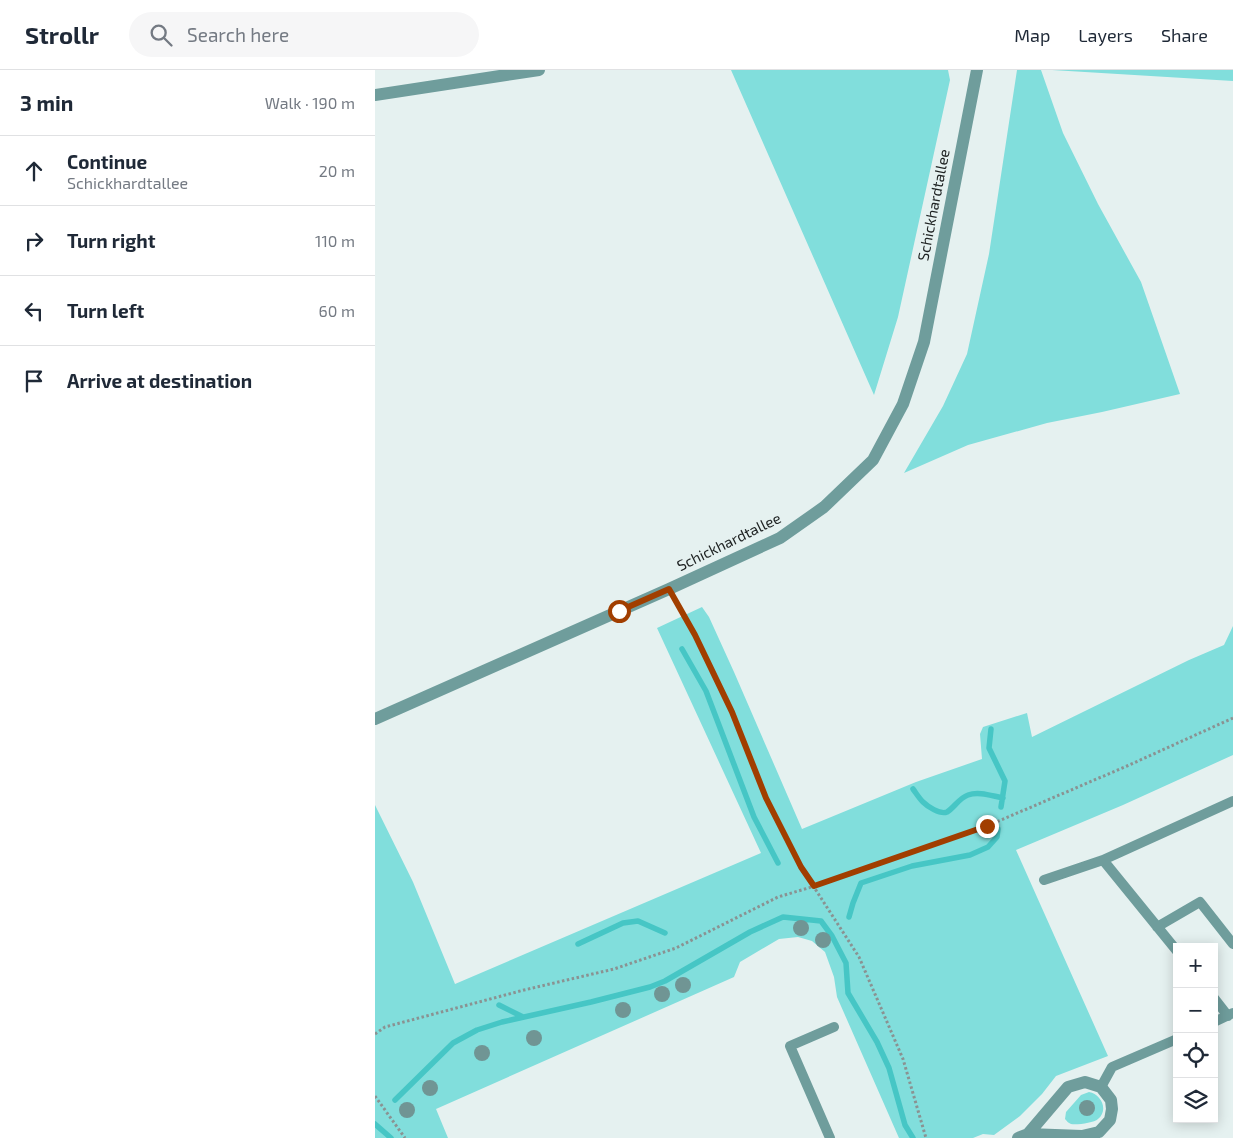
<!DOCTYPE html>
<html lang="en">
<head>
<meta charset="utf-8">
<style>
	:root { --surface:#fff; --page:#f6f6f7; --text:#1f2937; --muted:#747a83; --line:#e0e1e3 }
	body { margin:0; font-family:"Exo 2",sans-serif; background:var(--page); color:var(--text) }
	.controls { position:absolute; right:15px; bottom:15px; display:grid; overflow:hidden; border-radius:0px; box-shadow:0 2px 12px #0003 }
	.controls button { width:45px; height:45px; display:grid; place-items:center; padding:0; border:0; border-bottom:1px solid var(--line); background:var(--surface); color:var(--text); font:25px sans-serif }
	.stop { position:absolute; width:15px; height:15px; margin:-11px; border:4px solid #a13e00; border-radius:50%; background:#fff }
	.stop.end { background:#a13e00; border-color:#fff; box-shadow:0 1px 5px #0008 }
	.list { margin:0; padding:0; list-style:none }
	h2 { display:flex; justify-content:space-between; align-items:center; height:65px; margin:0; padding:0 20px; font-size:21px }
	h2 small { font-size:16px; font-weight:400; color:var(--muted) }
	.list li { display:grid; grid-template-columns:32px 1fr auto; gap:15px; align-items:center; box-sizing:border-box; height:70px; padding:0 20px; border-top:1px solid var(--line) }
	.list b { display:block; font-size:19px; white-space:nowrap }
	.list p { margin:0; font-size:16px; white-space:nowrap; color:var(--muted) }
	.list em { font-size:16px; font-style:normal; color:var(--muted) }
	.icon { flex:none; width:28px; height:28px; fill:none; stroke:currentColor; stroke-width:2; stroke-linecap:round; stroke-linejoin:round }
	.map { position:relative; flex:none; width:858px; height:1068px; overflow:hidden }
	header { display:flex; align-items:center; gap:30px; box-sizing:border-box; height:70px; padding:0 25px; background:var(--surface); border-bottom:1px solid var(--line) }
	header strong { font-size:24px }
	nav { display:flex; gap:28px; margin-inline-start:auto; font-size:18px }
	.search { width:350px; height:45px; background:var(--page); display:flex; align-items:center; gap:12px; box-sizing:border-box; padding:0 18px; border-radius:28px; color:var(--muted); font-size:19px }
	main { display:flex }
	aside { flex:1; background:var(--surface) }
	.map>svg:first-child { display:block }
	.green { fill:#81dedc }
	.lines { fill:none; stroke-linecap:round; stroke-linejoin:round }
	.stream { stroke:#46c6c5; stroke-width:5.5 }
	.path { stroke:#8a9292; stroke-width:3; stroke-dasharray:2.5 2.5; stroke-linecap:butt }
	.service { stroke:#6f9d9c; stroke-width:10 }
	.minor { stroke:#6f9d9c; stroke-width:12 }
	.tree { fill:#709594 }
	.route { stroke:#a13e00; stroke-width:6 }
	.labels { text-anchor:middle; stroke-width:5; stroke-linejoin:round; paint-order:stroke }
	.street-label { font-size:15px; fill:#202424; stroke:#e5f1f0 }
</style>
</head>
<body>
<header>
<strong>Strollr</strong>
<div class="search"><svg class="icon" aria-label="search" viewBox="0 0 24 24"><circle cx="10" cy="10" r="6"/><path d="M15 15l6 6"/></svg>Search here</div>
<nav><a>Map</a><a>Layers</a><a>Share</a></nav>
</header>
<main>
<aside>
<h2>3 min<small>Walk · 190 m</small></h2>
<ul class="list">
<li><svg class="icon" aria-label="ahead" viewBox="0 0 24 24"><path d="M12 20V5M6 11l6-6 6 6"/></svg><div><b>Continue</b><p>Schickhardtallee</p></div><em>20 m</em></li>
<li><svg class="icon" aria-label="right" viewBox="0 0 24 24"><path d="M7 20v-9h11M14 6l5 5-5 5"/></svg><div><b>Turn right</b></div><em>110 m</em></li>
<li><svg class="icon" aria-label="left" viewBox="0 0 24 24"><path d="M17 20v-9H6M10 6l-5 5 5 5"/></svg><div><b>Turn left</b></div><em>60 m</em></li>
<li><svg class="icon" aria-label="arrive" viewBox="0 0 24 24"><path d="M6 21V4h12l-3 4 3 4H6"/></svg><div><b>Arrive at destination</b></div></li>
</ul>
</aside>
<div class="map">
<svg width="858" height="1068" viewBox="0 0 858 1068">
	<rect width="100%" height="100%" fill="#e5f1f0"/>
	<path class="green" d="M356,0H573L575,10L523,247L499,325Z
		M642,0H666L688,63L723,134L766,212L805,324L727,342L672,353L593,375L529,403L568,336L592,284L614,184Z
		M677,0H858V11Z
		M327,537L334,547L359,602L427,759L541,712L607,689L605,664L608,657L652,643L657,667L814,590L849,575L858,556V685L748,735L641,780L733,986L681,1006L667,1024L645,1046L619,1065L608,1064L598,1068H524L462,927L459,907L450,882L437,871L423,867L404,869L365,892L359,907L61,1039L73,1068H0V735L38,812L80,914L386,783L282,558Z
		M714,1022C726,1024 734,1040 723,1049C719,1053 702,1055 696,1054C693,1053 692,1051 690,1049L691,1042L706,1025Z"/>
	<g class="lines">
		<path class="stream" d="M307,579L331,621L379,747L403,793
			M616,659L614,678L630,711L626,737
			M538,719C541,723 544,728 548,732C552,736 565,745 572,742C579,738 584,728 593,725C604,721 617,726 628,728
			M474,847L478,833L486,813L537,796L595,785L613,777L622,767L623,759
			M203,874L248,853L263,851L290,863
			M124,935L148,947
			M20,1030L78,973L102,960L127,952L216,932L275,917L290,911L375,862L408,847L446,851L457,866L471,893L473,923L502,972L514,998L530,1055L538,1068
			M0,1054L16,1068"/>
		<path class="path" d="M301,532L320,565L357,642L391,728L426,797L484,887L528,989L551,1068
			M0,964L10,957L149,920L239,899L301,878L403,827L450,813L612,756L752,696L858,648
			M0,1026L30,1068"/>
		<path class="service" d="M669,810L728,790
			M782,857L825,832L858,874
			M802,881L728,790L858,731
			M839,928L853,946
			M839,952L858,943
			M726,1017L737,997L802,969
			M455,1068L415,976L459,957"/>
		<path class="minor" d="M0,25L164,0
			M0,649L294,519L405,468L449,437L498,390L528,334L549,272L602,0
			M643,1068L653,1064L707,1066L724,1062L735,1050L737,1039L736,1030L726,1017L710,1012L693,1017L653,1064"/>
	</g>
	<g class="tree">
		<circle cx="426" cy="858" r="8"/>
		<circle cx="448" cy="870" r="8"/>
		<circle cx="308" cy="915" r="8"/>
		<circle cx="287" cy="924" r="8"/>
		<circle cx="248" cy="940" r="8"/>
		<circle cx="159" cy="968" r="8"/>
		<circle cx="107" cy="983" r="8"/>
		<circle cx="55" cy="1018" r="8"/>
		<circle cx="712" cy="1038" r="8"/>
		<circle cx="32" cy="1040" r="8"/>
	</g>
	<g class="lines">
		<path class="route" d="M244,541L294,519L320,565L357,642L391,728L426,797L439,816L612,756"/>
	</g>
	<g class="labels">
		<g class="street-label">
			<text transform="translate(559 135) rotate(-79)" y="5">Schickhardtallee</text>
			<text transform="translate(354 472) rotate(-26)" y="5">Schickhardtallee</text>
		</g>
	</g>
</svg>
<div class="controls">
<button>+</button>
<button>−</button>
<button><svg class="icon" aria-label="locate" viewBox="0 0 24 24"><circle cx="12" cy="12" r="6"/><path d="M12 2v4M12 18v4M2 12h4M18 12h4"/></svg></button>
<button><svg class="icon" aria-label="layers" viewBox="0 0 24 24"><path d="M12 4l9 5-9 5-9-5zM3 14l9 5 9-5"/></svg></button>
</div>
<div class="stop" style="left:244px;top:541px"></div>
<div class="stop end" style="left:612px;top:756px"></div>
</div>
</main>
</body>
</html>
